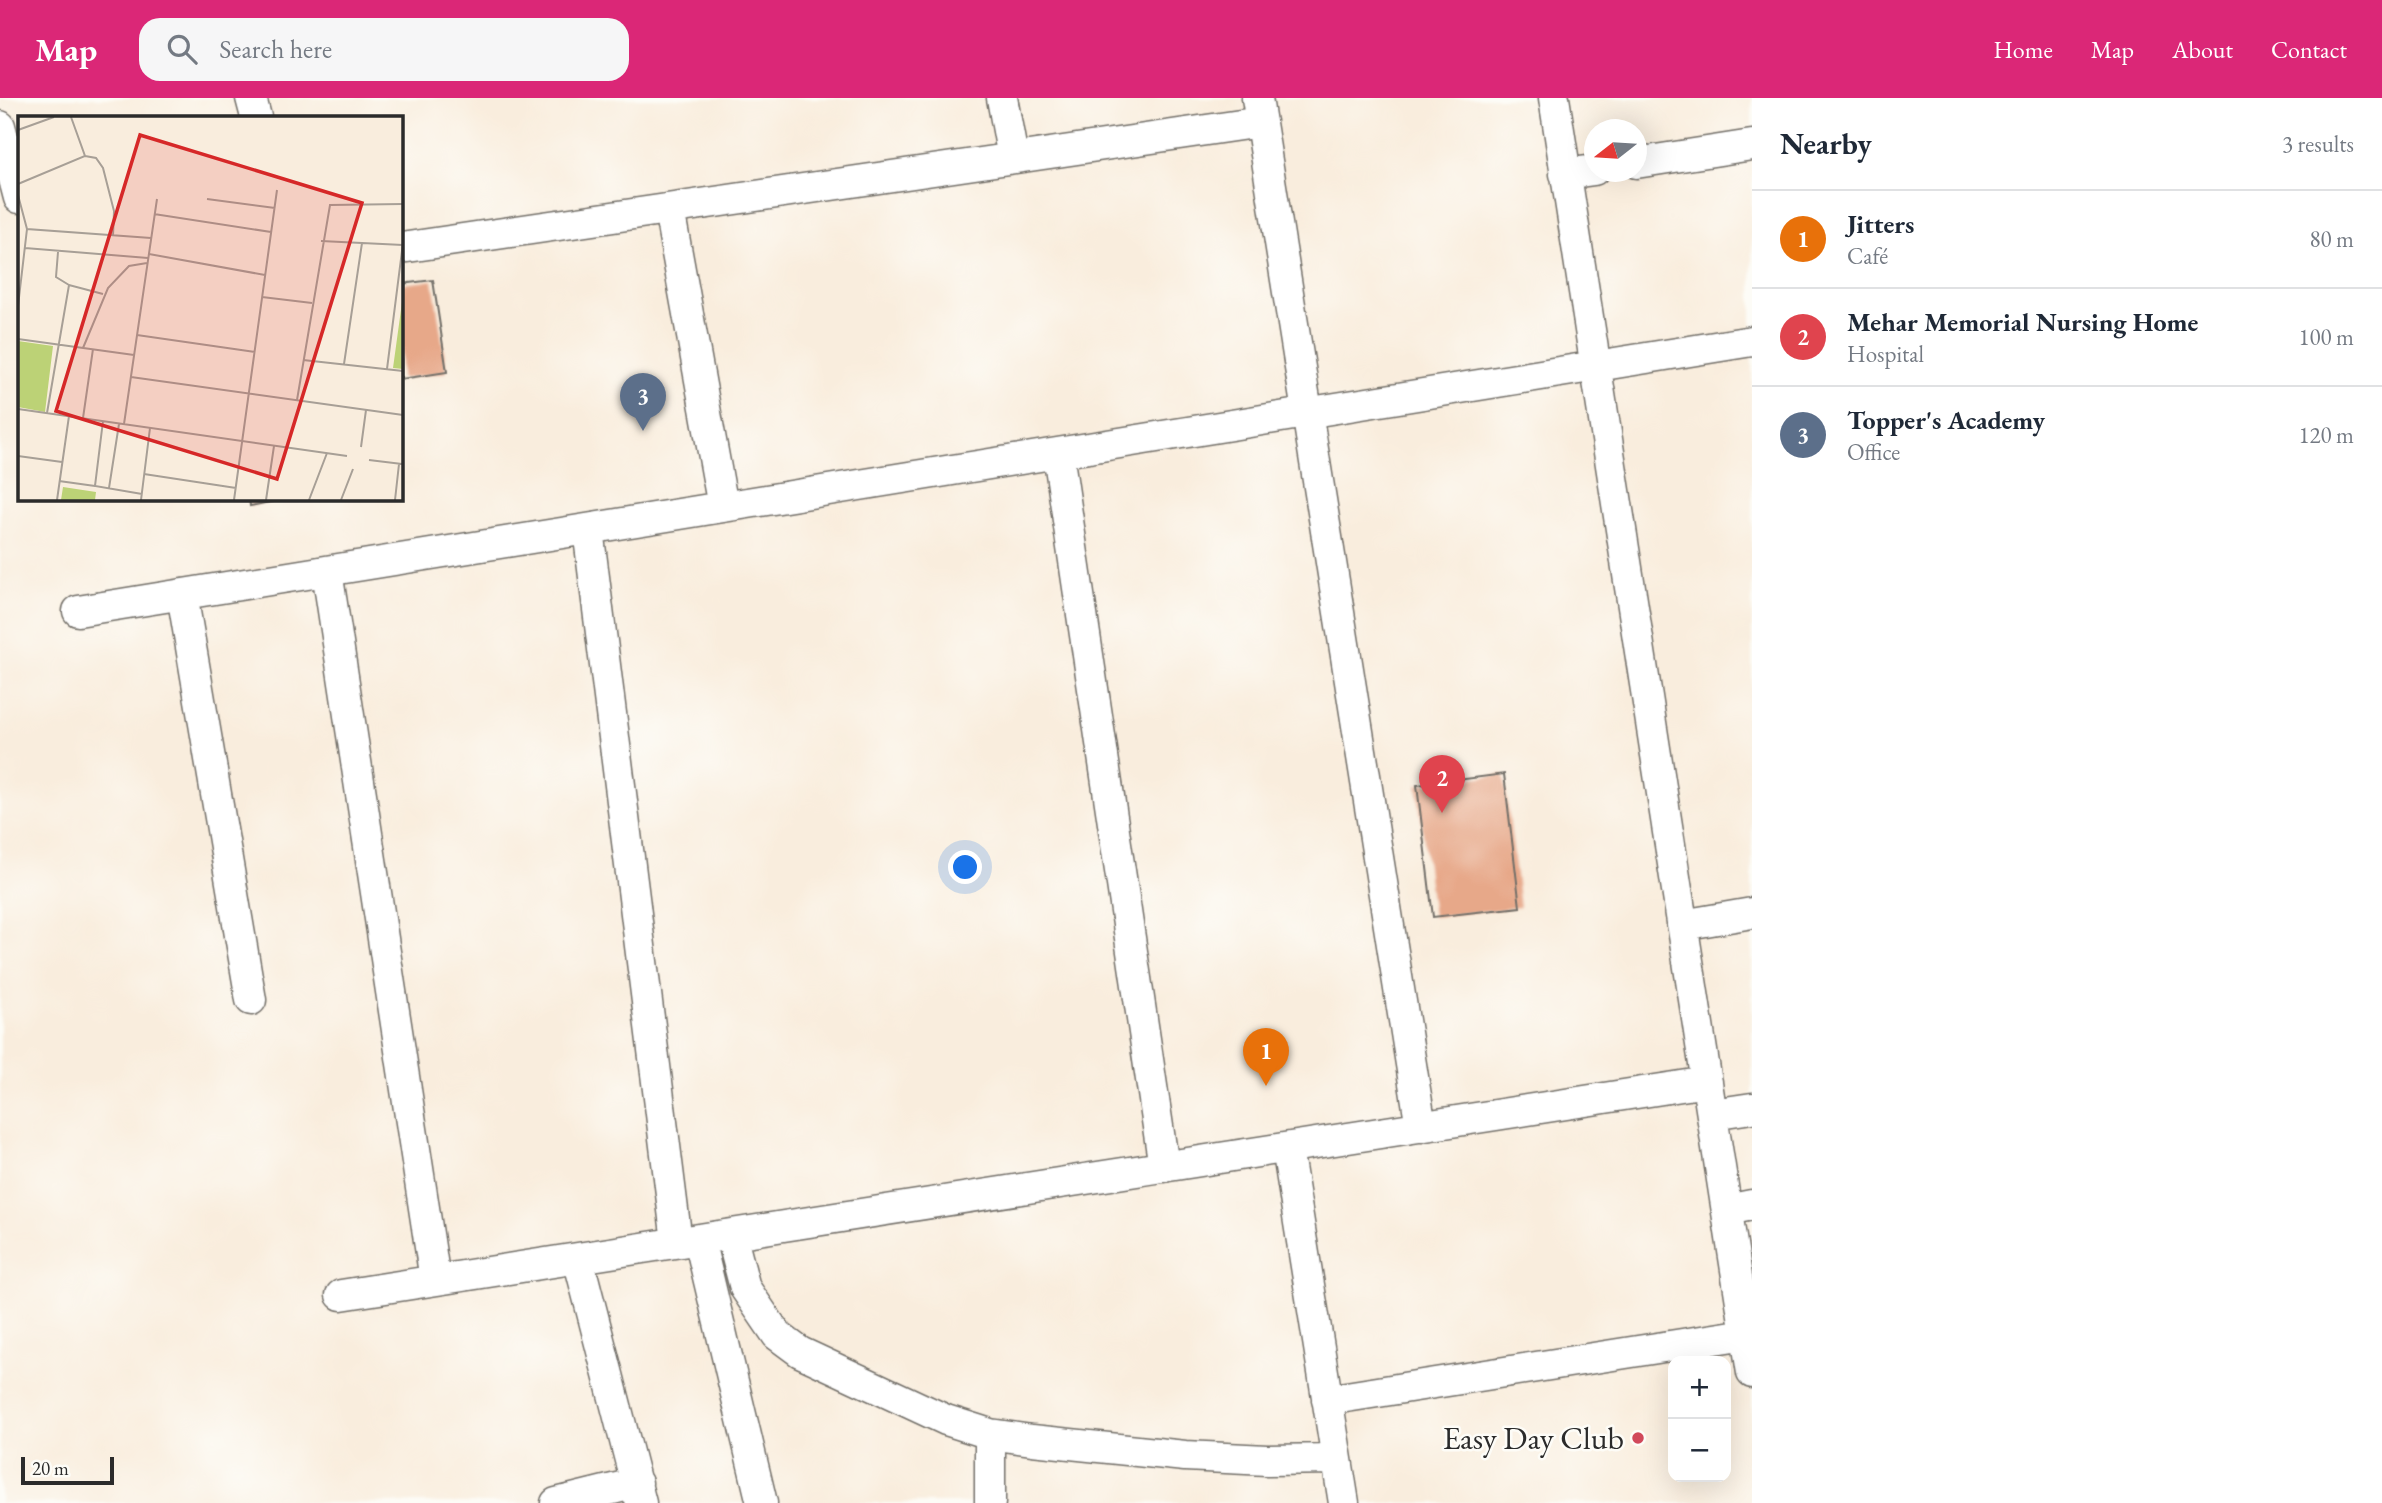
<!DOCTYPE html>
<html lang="en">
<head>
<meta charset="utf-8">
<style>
	:root { --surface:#fff; --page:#f6f6f7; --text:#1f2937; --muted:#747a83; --line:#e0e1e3; --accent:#db2777 }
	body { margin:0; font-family:"EB Garamond",serif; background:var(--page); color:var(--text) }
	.controls { position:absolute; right:21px; bottom:21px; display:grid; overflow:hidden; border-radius:14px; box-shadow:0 7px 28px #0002 }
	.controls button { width:63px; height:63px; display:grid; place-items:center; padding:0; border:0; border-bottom:2px solid var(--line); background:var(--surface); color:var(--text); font:35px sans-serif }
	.compass { position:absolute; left:1584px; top:21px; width:63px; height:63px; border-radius:50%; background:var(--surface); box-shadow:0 7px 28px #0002; rotate:253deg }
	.scale { position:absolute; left:21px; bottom:18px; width:93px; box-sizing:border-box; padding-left:7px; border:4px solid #2b2b2b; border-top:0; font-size:19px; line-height:24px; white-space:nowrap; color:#2b2b2b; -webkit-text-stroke:5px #fdfcf7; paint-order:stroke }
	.you { position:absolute; left:966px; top:770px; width:24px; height:24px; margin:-18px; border:5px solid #fff; border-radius:50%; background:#1a73e8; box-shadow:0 0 0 10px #1a73e833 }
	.badge { display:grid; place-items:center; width:46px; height:46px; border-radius:50%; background:var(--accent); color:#fff; font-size:23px; font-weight:700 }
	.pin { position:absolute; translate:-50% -58px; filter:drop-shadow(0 2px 4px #0008) }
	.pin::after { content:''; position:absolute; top:37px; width:24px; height:21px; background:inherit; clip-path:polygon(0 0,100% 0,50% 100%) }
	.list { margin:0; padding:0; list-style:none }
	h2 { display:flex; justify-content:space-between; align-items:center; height:91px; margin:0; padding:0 28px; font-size:30px }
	h2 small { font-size:23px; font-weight:400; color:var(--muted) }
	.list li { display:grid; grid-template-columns:46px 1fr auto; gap:21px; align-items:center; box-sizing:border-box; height:98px; padding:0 28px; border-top:2px solid var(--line) }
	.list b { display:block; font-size:26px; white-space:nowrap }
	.list p { margin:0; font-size:23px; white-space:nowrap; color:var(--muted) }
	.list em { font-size:23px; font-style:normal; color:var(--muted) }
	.icon { flex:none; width:38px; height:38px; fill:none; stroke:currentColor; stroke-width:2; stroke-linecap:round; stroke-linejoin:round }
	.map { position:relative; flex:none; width:1752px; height:1405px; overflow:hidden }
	header { display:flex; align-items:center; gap:42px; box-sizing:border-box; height:98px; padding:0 35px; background:var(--accent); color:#fff }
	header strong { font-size:33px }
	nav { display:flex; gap:38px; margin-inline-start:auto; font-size:24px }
	.search { width:490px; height:63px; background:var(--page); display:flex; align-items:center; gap:18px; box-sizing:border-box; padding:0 24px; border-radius:21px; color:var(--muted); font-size:26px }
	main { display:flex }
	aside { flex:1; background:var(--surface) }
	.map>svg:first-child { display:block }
	.building { fill:#e7a889 }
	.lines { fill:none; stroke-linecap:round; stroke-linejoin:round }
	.street-casing { stroke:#736f69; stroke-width:33 }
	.street { stroke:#fff; stroke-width:30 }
	.poi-dot { fill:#d1495b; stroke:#fdfcf7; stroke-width:2.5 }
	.labels { text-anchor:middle; stroke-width:5; stroke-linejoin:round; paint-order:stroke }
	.poi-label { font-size:32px; fill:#2b2b2b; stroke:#fdfcf7; text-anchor:end }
	.inset-road { fill:none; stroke:#a79f96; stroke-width:2 }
	.view { fill:#d62828; fill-opacity:0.15; stroke:#d62828; stroke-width:3.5 }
	.inset-edge { fill:none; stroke:#2b2b2b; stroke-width:3.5 }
</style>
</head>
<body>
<header>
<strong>Map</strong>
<div class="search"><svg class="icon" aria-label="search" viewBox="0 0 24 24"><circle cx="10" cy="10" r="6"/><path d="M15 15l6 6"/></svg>Search here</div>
<nav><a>Home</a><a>Map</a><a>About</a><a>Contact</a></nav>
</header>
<main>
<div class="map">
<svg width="1752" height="1405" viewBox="0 0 1752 1405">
	<rect width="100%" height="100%" fill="#fdfcf7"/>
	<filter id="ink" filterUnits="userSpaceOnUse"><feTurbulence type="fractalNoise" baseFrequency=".0143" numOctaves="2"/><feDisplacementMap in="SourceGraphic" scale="14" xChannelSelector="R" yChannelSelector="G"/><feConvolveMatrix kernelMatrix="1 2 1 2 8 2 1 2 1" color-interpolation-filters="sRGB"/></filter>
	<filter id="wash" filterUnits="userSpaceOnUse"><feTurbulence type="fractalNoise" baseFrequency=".00686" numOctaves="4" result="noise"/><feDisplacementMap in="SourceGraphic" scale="28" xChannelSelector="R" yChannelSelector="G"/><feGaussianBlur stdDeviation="1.57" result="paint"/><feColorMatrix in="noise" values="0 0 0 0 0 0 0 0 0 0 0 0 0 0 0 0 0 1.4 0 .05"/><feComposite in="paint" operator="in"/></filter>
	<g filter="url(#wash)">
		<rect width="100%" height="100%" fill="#f9eddd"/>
		<g id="blocks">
			<path class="building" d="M433,182L447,274L401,281V186Z
				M249,401H280V402L250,408Z
				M1504,676L1520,809L1433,819L1417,687Z"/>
		</g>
	</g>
	<g filter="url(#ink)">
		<use href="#blocks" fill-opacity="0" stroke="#736f69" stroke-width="2"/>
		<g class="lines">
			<g class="street-casing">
				<path id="street" d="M251,0L256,19
					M1002,0L1013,60
					M1257,0L1421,1029
					M1554,0L1752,1275
					M0,28L19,100
					M1636,65L1752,47
					M1565,76L1594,72
					M669,111L723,409
					M401,150L1261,24
					M1058,355L1164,1069
					M588,431L677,1144
					M327,473L435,1182
					M182,496L251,902
					M78,513L1752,243
					M1682,827L1752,815
					M1712,1016L1752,1010
					M1287,1050L1344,1405
					M1727,1112L1752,1107
					M731,1136L745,1190L777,1237L800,1254L946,1322L990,1336L1032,1342L1185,1358L1267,1362L1336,1361
					M699,1141L762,1405
					M578,1160L641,1405
					M341,1197L1707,984
					M1327,1302L1746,1236
					M990,1336V1405
					M556,1405L637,1385"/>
			</g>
			<use href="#street" class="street"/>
		</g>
	</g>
	<circle class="poi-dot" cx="1638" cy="1340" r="7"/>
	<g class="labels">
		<g class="poi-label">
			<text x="1624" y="1351">Easy Day Club</text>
		</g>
	</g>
	<g transform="translate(18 18)">
		<rect width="385" height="385" fill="#f9eddd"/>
		<path d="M385,179V253L375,252ZM0,225L35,230L27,296L0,291ZM45,371L78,376L77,384H43Z" fill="#bcd276"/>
		<path class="inset-road" d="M0,14L36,1M67,40L78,42L85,52L96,95L95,120M0,68L67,40L53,1M0,79L9,113L133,122M189,83L257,92M136,98L253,116M303,125L385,129M7,132L130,142M40,136L38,161L51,169M131,138L247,159M244,181L294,187M0,190L9,113M119,219L237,236M0,223L116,239M65,232L90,172L111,150L129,147M285,244L385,255M326,248L344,127M369,253L385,127M113,261L385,299M279,284L312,89L385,88M0,293L329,340M29,297L51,169L85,178M65,302L75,233M85,305L77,370L124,378M106,308L139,83M343,331L348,294M0,340L44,346M351,344L384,348M126,358L218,372M41,365L77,370M91,372L101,308M39,384L51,300M123,384L132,312M216,384L259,74M248,384L256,330M291,384L309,337M323,384L335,353M377,384L381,348"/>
		<path class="view" d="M122,19L344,87L259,363L38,295Z"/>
		<rect width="385" height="385" class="inset-edge"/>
	</g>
</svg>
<div class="controls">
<button>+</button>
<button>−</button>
</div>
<svg class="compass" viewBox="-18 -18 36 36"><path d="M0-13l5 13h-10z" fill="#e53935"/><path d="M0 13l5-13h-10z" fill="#747a83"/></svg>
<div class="scale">20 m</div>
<div class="you"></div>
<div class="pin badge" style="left:1266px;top:988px;background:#e8710a">1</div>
<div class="pin badge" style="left:1442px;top:715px;background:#e0444e">2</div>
<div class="pin badge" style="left:643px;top:333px;background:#5c6f8a">3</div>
</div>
<aside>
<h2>Nearby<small>3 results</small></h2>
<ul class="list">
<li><span class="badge" style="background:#e8710a">1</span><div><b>Jitters</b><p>Café</p></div><em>80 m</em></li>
<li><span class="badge" style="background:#e0444e">2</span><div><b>Mehar Memorial Nursing Home</b><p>Hospital</p></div><em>100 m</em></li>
<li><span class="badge" style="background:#5c6f8a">3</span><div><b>Topper's Academy</b><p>Office</p></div><em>120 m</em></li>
</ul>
</aside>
</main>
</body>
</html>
